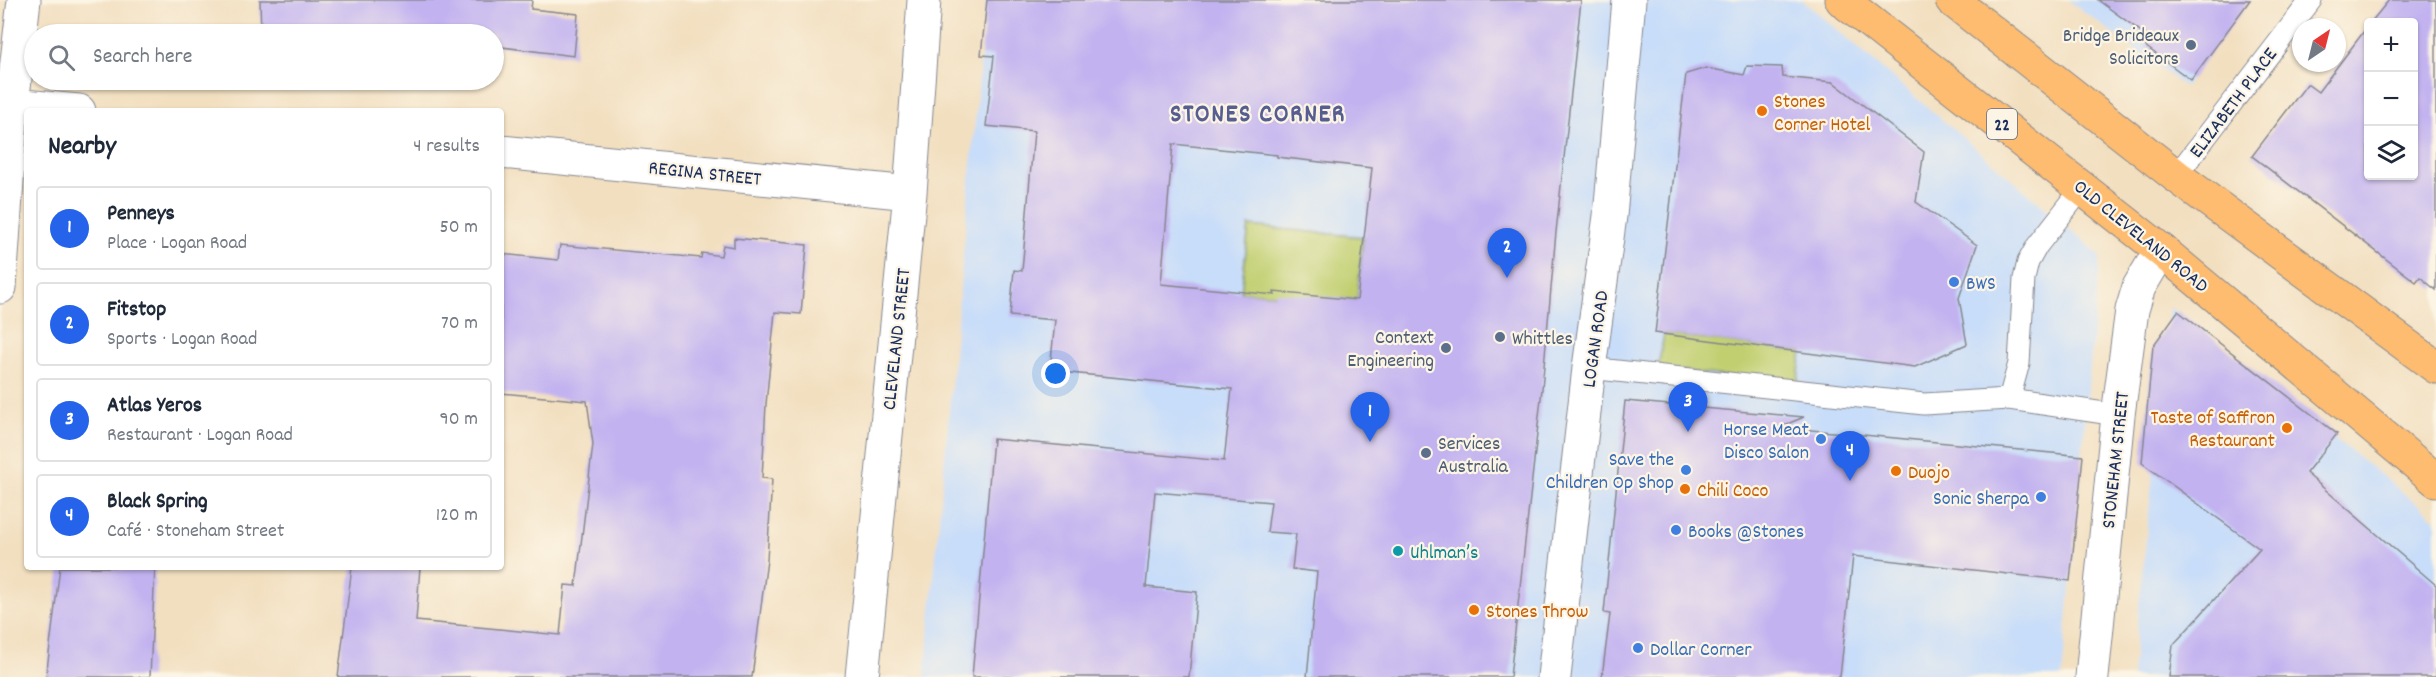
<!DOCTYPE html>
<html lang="en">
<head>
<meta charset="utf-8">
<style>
	:root { --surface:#fff; --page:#f2f2f3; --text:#1f2937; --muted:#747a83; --line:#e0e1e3; --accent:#2563eb }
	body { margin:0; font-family:Dekko,sans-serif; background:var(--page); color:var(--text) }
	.controls { position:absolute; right:18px; top:18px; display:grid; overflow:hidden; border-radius:6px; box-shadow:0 2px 4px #0004 }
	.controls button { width:54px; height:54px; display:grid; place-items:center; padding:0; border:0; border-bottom:2px solid var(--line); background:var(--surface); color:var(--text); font:30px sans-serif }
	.compass { position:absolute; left:2292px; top:18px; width:54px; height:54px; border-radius:50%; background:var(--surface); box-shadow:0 2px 4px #0004; rotate:35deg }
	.you { position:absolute; left:1056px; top:374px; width:21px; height:21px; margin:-15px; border:4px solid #fff; border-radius:50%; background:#1a73e8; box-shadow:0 0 0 9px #1a73e833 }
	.badge { display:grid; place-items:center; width:39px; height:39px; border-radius:50%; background:var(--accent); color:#fff; font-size:20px; font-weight:700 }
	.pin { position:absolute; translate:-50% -50px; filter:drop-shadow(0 2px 3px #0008) }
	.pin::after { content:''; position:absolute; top:32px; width:21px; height:18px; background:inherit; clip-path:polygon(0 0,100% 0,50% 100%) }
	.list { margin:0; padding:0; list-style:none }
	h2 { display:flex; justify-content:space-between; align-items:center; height:78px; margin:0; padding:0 24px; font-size:26px }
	h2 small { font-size:20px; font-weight:400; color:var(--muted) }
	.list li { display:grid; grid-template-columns:39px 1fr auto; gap:18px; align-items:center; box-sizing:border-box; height:84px; margin:0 12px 12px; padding:0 12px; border:2px solid var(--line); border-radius:6px }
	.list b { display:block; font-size:22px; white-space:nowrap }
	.list p { margin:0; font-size:20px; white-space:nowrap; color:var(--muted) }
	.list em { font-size:20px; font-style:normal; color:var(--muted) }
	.icon { flex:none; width:33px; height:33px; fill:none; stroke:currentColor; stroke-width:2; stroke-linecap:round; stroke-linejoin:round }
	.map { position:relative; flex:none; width:2436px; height:677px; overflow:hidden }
	.search { position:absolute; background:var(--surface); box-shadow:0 2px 4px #0004; left:24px; top:24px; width:480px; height:66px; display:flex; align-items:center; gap:15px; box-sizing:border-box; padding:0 21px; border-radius:33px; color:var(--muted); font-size:22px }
	.panel { position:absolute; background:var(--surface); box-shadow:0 2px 4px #0004; left:24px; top:108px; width:480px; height:462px; border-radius:6px }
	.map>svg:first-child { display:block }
	.built { fill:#c8ddf9 }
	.green { fill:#c1cf70; stroke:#6e7f67; stroke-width:1.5 }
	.building { fill:#c2b3f0; fill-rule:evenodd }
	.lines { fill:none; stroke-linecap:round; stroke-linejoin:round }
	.service-casing { stroke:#86878f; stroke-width:23 }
	.minor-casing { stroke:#86878f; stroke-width:35 }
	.trunk-casing { stroke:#86878f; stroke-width:35 }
	.service { stroke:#fff; stroke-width:21 }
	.minor { stroke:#fff; stroke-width:33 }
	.trunk { stroke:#fdbc70; stroke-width:33 }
	.service-dot { fill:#5c6f8a; stroke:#fcf5e5; stroke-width:2 }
	.food-dot { fill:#e8710a; stroke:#fcf5e5; stroke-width:2 }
	.shop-dot { fill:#3f7fe0; stroke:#fcf5e5; stroke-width:2 }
	.culture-dot { fill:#0f9aa8; stroke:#fcf5e5; stroke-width:2 }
	.labels { text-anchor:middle; stroke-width:4.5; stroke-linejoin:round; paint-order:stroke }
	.shield { fill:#fcf5e5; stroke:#5e6a86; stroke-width:1.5 }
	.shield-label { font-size:18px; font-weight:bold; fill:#1b2f5e }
	.service-label { font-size:20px; fill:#4e5e75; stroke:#fcf5e5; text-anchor:end }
	.food-label { font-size:20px; fill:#c56008; stroke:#fcf5e5; text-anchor:start }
	.street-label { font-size:20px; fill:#1b2f5e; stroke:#fcf5e5 }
	.shop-label { font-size:20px; fill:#366cbe; stroke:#fcf5e5; text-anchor:start }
	.culture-label { font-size:20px; fill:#0d838f; stroke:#fcf5e5; text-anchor:start }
	.district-label { font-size:26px; font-weight:bold; letter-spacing:1.5px; fill:#555d91; stroke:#fcf5e5 }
</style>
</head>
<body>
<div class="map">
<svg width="2436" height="677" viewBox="0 0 2436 677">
	<rect width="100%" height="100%" fill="#fcf5e5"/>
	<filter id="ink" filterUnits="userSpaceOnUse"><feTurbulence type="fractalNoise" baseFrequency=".0167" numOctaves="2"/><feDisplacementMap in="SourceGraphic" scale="12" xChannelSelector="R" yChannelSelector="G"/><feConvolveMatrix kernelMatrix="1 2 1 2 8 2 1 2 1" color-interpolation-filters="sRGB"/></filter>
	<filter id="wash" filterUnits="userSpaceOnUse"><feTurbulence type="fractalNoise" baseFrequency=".008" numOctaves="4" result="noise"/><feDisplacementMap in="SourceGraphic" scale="24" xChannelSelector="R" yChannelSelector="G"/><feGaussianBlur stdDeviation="1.35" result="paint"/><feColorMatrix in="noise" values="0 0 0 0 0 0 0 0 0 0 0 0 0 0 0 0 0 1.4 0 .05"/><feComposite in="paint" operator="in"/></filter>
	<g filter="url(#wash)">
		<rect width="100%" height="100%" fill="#f2dfc0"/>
		<path class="built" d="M986,0H1802L2100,255L2062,677H925Z
			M2068,0H2250L2185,87Z
			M2170,307L2436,519V677H2132Z"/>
		<path class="green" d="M1249,226L1363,237L1357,300L1241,292Z
			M1664,334L1802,352L1797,385L1658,368Z"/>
		<g id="blocks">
			<path class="building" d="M260,0H532L531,9L578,14L574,56L494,46V34H261Z
				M987,0H1581L1556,232L1542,389L1510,677H1307L1317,572L1292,569L1296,534L1267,532L1271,502L1155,492L1146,587L1197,592L1189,677H972L993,439L1224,461L1232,389L1050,371L1055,320L1010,316L1014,270L1022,271L1034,131L986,126L994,56L981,55ZM1173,144L1277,155V157L1372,168L1357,300L1274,292L1275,295L1161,284Z
				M2098,0H2250L2191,80L2145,46L2151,39Z
				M2389,0H2436V290L2420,277L2416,282L2252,156L2307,84L2318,92L2368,26V176H2414V22H2371Z
				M1747,66L1782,67L1783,77L1833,82L1924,152L1916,202L1977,245L1959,298L1967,344L1915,367L1655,333L1686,74L1706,68L1744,75Z
				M734,238L807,245L801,314L775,312L766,404L762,478L772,479L767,560L752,677H338L352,567H420L416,621L560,635L565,585L576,586L593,444L587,401L501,393V254L558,260L560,245L701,258L702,253L721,256L723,245L734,247Z
				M2178,311L2337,434L2306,473L2436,585V677H2169L2173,645L2260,549L2142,463L2153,346Z
				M1625,401L1804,417L1780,427L2083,456L2070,581L1853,556L1840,677H1602L1610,614L1604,613Z
				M60,567H155L150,677H46Z"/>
		</g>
	</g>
	<g filter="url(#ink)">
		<use href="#blocks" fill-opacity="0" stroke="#86878f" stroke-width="1.5"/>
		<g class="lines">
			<g class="service-casing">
				<path id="service" d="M2176,176L2311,0
					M1589,368L1924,404L2009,399L2118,415
					M2009,399L2019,363L2024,279L2028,262L2037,246L2083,187"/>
			</g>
			<g class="minor-casing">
				<path id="minor" d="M12,105L79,111
					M501,152L910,193
					M0,287L12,105L24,0
					M862,677L910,193L924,0
					M1554,677L1589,368L1610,216L1629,0
					M2092,677L2118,415L2132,310L2139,287L2161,250"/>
			</g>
			<g class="trunk-casing">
				<path id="trunk" d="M1842,0L2161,250L2436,480
					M1952,0L2176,176L2436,367"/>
			</g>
			<use href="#service" class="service"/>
			<use href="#minor" class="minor"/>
			<use href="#trunk" class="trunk"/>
		</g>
	</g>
	<g class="service-dot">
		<circle cx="2191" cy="45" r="6"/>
		<circle cx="1500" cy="337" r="6"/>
		<circle cx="1446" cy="348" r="6"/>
		<circle cx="1426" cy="453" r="6"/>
	</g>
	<g class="food-dot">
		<circle cx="1762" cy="111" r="6"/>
		<circle cx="2287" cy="428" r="6"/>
		<circle cx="1896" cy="471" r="6"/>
		<circle cx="1685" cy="489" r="6"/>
		<circle cx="1474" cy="610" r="6"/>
	</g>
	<g class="shop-dot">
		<circle cx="1954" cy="282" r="6"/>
		<circle cx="1821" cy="439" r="6"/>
		<circle cx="1686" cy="470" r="6"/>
		<circle cx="2041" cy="497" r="6"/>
		<circle cx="1676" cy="530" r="6"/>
		<circle cx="1638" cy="648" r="6"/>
	</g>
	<circle class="culture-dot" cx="1398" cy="551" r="6"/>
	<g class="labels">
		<rect class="shield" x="1987" y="109" width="30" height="30" rx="4.5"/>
		<g class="shield-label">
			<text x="2002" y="130">22</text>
		</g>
		<g class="service-label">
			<text x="2179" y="41">Bridge Brideaux<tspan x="2179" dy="23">Solicitors</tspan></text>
			<text x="1434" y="343">Context<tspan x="1434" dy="23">Engineering</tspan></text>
			<text x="1512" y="344" text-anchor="start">Whittles</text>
			<text x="1438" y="449" text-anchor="start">Services<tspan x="1438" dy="23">Australia</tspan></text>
		</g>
		<g class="food-label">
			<text x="1774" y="107">Stones<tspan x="1774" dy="23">Corner Hotel</tspan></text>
			<text x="2275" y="423" text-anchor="end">Taste of Saffron<tspan x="2275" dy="23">Restaurant</tspan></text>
			<text x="1908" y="478">Duojo</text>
			<text x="1697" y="496">Chili Coco</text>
			<text x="1486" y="617">Stones Throw</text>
		</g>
		<g class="street-label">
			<text transform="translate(2232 102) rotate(-53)" y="7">ELIZABETH PLACE</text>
			<text transform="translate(705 172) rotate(6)" y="7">REGINA STREET</text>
			<text transform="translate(2142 235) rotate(39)" y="7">OLD CLEVELAND ROAD</text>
			<text transform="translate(895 339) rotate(-84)" y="7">CLEVELAND STREET</text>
			<text transform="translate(1594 339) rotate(-82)" y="7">LOGAN ROAD</text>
			<text transform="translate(2114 460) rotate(-84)" y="7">STONEHAM STREET</text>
		</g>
		<g class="shop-label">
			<text x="1966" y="289">BWS</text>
			<text x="1809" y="435" text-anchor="end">Horse Meat<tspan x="1809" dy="23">Disco Salon</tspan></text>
			<text x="1674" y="465" text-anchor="end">Save the<tspan x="1674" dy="23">Children Op Shop</tspan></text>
			<text x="2029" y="504" text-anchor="end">Sonic Sherpa</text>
			<text x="1688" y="537">Books @Stones</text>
			<text x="1650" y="655">Dollar Corner</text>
		</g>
		<g class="culture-label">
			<text x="1410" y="558">Uhlman’s</text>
		</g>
		<g class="district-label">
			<text x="1258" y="121">STONES CORNER</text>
		</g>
	</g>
</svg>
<div class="controls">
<button>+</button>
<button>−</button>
<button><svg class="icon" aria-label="layers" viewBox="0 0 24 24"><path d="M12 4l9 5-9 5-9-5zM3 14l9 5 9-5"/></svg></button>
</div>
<svg class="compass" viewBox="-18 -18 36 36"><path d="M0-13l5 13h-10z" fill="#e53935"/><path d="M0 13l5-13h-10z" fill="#747a83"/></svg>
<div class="you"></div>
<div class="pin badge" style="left:1370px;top:442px">1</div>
<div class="pin badge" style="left:1507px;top:278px">2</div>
<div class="pin badge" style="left:1688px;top:432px">3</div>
<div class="pin badge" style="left:1850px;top:481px">4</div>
<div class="search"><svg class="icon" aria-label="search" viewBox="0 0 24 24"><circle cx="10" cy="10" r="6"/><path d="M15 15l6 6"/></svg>Search here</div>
<section class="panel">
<h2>Nearby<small>4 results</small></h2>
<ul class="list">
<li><span class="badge">1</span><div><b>Penneys</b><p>Place · Logan Road</p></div><em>50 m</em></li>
<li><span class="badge">2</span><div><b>Fitstop</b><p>Sports · Logan Road</p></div><em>70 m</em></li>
<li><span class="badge">3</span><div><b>Atlas Yeros</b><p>Restaurant · Logan Road</p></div><em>90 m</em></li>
<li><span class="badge">4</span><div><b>Black Spring</b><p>Café · Stoneham Street</p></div><em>120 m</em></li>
</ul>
</section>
</div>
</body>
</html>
